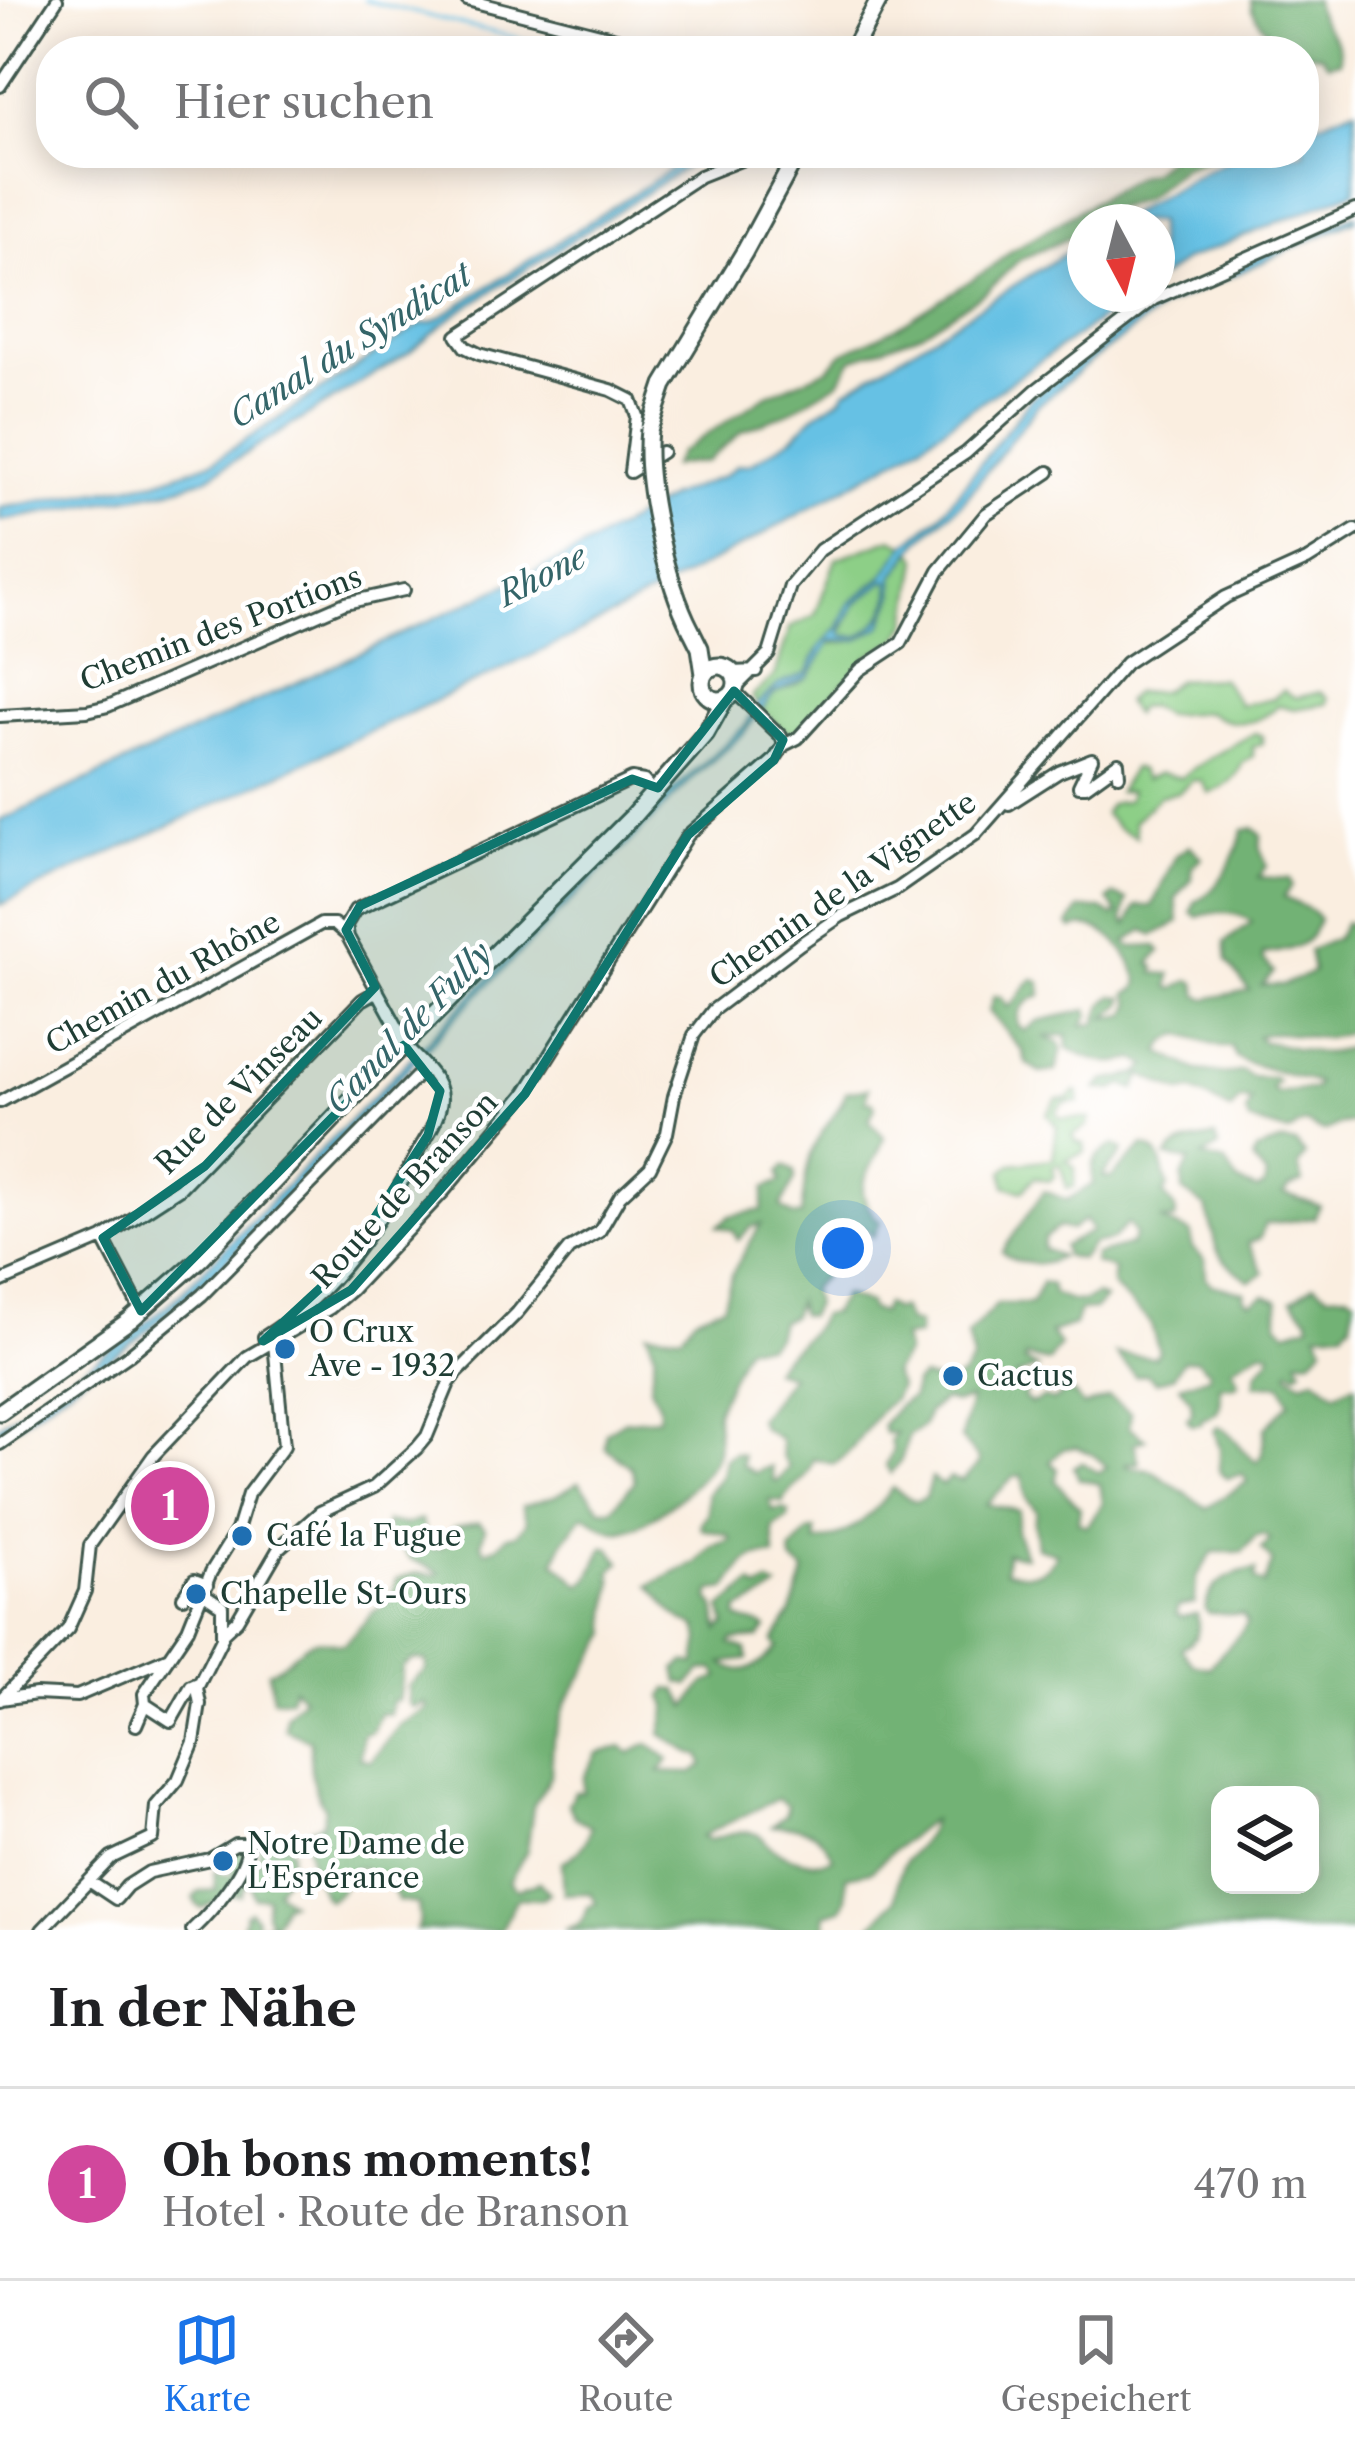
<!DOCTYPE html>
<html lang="de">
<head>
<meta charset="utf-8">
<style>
	:root { --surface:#fff; --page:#f6f6f6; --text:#202124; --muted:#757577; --line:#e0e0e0; --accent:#1a73e8 }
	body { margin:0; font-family:"Libre Caslon Text",serif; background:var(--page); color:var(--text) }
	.controls { position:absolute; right:36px; bottom:36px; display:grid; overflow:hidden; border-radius:24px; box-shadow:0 6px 30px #0003 }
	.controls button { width:108px; height:108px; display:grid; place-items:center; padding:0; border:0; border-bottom:3px solid var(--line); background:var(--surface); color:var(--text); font:60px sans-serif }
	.compass { position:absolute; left:1067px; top:204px; width:108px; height:108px; border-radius:50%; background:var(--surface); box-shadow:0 6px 30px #0003; rotate:173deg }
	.you { position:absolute; left:843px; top:1248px; width:42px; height:42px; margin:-30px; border:9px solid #fff; border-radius:50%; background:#1a73e8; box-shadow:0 0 0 18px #1a73e833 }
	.badge { display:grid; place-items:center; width:78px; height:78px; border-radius:50%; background:var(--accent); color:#fff; font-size:39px; font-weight:700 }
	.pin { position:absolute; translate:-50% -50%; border:6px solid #fff; box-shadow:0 3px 12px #0006 }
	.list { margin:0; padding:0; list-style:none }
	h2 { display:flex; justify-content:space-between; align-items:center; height:156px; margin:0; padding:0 48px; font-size:51px }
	h2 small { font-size:39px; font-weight:400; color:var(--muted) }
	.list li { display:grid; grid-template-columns:78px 1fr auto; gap:36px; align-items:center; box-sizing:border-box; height:192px; padding:0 48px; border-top:3px solid var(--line) }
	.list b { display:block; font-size:45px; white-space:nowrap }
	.list p { margin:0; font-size:39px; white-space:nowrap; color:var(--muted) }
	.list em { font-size:39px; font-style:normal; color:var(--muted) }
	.icon { flex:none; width:66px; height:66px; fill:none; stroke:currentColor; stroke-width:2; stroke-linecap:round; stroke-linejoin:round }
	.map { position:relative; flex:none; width:1355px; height:1930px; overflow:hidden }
	.search { position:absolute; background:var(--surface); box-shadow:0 6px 30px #0003; left:36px; right:36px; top:36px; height:132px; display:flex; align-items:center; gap:30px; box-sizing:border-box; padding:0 42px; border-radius:48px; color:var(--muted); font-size:45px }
	.sheet { height:348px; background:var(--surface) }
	nav { display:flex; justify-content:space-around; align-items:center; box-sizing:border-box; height:168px; border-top:3px solid var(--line); background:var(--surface); font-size:33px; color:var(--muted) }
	nav a { display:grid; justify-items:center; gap:6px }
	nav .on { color:var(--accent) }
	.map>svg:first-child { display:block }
	.green { fill:#8dcf87; stroke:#56865e; stroke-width:3 }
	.forest { fill:#72b274; stroke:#487854; stroke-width:3; fill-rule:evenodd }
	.water { fill:#66c1e4; stroke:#427f8c; stroke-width:3; fill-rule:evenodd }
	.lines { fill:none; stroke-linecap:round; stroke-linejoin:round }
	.stream { stroke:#66c1e4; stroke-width:3 }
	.street-casing { stroke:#40584e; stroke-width:16 }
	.secondary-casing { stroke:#40584e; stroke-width:21 }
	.street { stroke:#fff; stroke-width:10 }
	.secondary { stroke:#fff; stroke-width:15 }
	.secondary-bridge-casing { stroke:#40584e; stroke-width:21; stroke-linecap:butt }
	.secondary-bridge { stroke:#fff; stroke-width:15 }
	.marked { fill:#0f766e; fill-opacity:0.2; stroke:#0f766e; stroke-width:9; stroke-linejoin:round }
	.poi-dot { fill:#1f6fb2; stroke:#fff; stroke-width:4.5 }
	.labels { text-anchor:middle; stroke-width:9; stroke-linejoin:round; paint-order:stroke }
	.street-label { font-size:30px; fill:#1f3d34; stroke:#fff }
	.poi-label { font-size:30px; fill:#1f3d34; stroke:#fff; text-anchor:start }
	.water-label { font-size:33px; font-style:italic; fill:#346569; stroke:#fff }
</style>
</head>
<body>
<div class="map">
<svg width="1355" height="1930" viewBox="0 0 1355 1930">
	<rect width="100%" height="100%" fill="#fff"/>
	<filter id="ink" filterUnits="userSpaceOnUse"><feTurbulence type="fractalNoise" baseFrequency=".00833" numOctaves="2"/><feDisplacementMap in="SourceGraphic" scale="24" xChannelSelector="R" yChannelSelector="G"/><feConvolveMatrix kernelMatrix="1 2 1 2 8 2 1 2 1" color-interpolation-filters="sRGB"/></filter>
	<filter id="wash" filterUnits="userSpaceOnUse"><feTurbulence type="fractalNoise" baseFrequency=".004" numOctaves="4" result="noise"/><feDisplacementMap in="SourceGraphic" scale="48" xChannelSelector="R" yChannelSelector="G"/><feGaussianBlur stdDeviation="2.7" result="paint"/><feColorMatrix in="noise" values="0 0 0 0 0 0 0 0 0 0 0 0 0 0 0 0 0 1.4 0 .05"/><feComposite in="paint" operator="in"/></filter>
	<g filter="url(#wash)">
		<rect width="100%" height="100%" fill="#faeee0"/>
		<path class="green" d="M893,538L905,545L889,571L849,604L839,627L817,651L807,673L778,685L757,705L752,697L775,675L790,628L815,615L836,559Z
			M913,551L918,559L908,623L897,640L870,655L797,734L786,732L762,710C776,684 784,693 804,680C815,673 820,654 828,644L852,641L882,626L894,596V576Z
			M885,581H889C895,606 879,625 859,637L841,635L855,604Z
			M1221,678L1240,705L1274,698L1283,690L1296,698L1321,692L1328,698L1327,704L1294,709L1278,705C1259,726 1231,728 1208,712L1164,715L1148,706L1138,707L1134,714L1125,702L1133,693L1161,691L1177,680Z
			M1255,733L1262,736V743L1253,747V756L1242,763C1239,776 1223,790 1209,793L1201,781L1193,780L1179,792L1160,796L1134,821L1136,836L1118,828L1104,814L1110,804L1128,800L1130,791L1118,792L1133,768L1140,770L1145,779L1160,773L1182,778C1188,769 1242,740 1255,733Z
			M1076,1092L1079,1094V1102L1064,1103L1056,1112L1060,1118L1090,1119L1087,1127L1073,1135L1076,1142L1084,1144L1085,1152L1066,1160L1075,1168L1074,1187L1067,1188L1060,1163L1053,1167L1055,1176L1049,1181L1035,1177L1023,1191L1006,1186L1003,1172L1011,1164L1053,1159L1057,1127L1047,1114L1057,1099H1068Z"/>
		<path class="forest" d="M1251,0H1315C1318,32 1344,35 1340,61L1328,64L1321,55L1307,53L1305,62L1313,72L1309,78L1305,76L1304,51H1281L1252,10Z
			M1172,153H1226L1183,167L1144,199L1114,209L1097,222H1085V231L1020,259L987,291L923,332L851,360L839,382L787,413L742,431L707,461L672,466L679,453L765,396L828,369L843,353L897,327L992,267L1011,251L1137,176L1151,172Z
			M1254,829L1261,835L1260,848L1267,866L1259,877L1289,879L1292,886L1284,897L1312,911L1319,919C1309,948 1291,950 1263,954V959L1274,972L1262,985H1283L1313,972L1309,951L1336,938L1345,922L1355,926C1355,944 1346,961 1349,977L1355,979V1029C1317,1050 1289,1025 1257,1036L1262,1042C1293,1043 1325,1065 1355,1043V1123L1341,1124L1326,1131C1305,1129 1311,1114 1289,1133L1249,1121L1246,1113L1251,1100H1239L1231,1110L1193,1091L1180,1092L1142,1075L1135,1089L1124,1085L1114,1090L1097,1089L1104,1081L1139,1074L1147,1066L1135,1059C1107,1066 1093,1062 1068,1048L1067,1035L1044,1037L1059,1042L1062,1049L1056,1071L1041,1073L1026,1063L1023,1052L989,1011L994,996L1001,997L1008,1007C1022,999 1021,986 1034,979L1041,983V995C1027,1000 1014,1011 1019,1027L1025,1031L1038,1021L1088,1010L1090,1015L1083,1025L1096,1024L1103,1005L1112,996L1124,997L1123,1004L1106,1018L1127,1015L1132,1005L1128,993L1136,989L1139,982C1132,954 1102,917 1072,929L1069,925L1080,909H1102L1113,916L1118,914L1108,900L1114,895L1127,900L1123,920L1127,925L1137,906H1152L1176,855L1190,846L1202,858L1192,866V879L1176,898L1179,922L1154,935L1144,930L1126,942L1132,947L1157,946L1161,951L1150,963L1155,967L1154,973L1171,974L1169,986L1174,989L1191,980L1196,983L1199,995L1206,999L1249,990L1227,961L1225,942L1252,922C1238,911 1214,911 1198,917L1192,913L1195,902C1217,893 1238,855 1243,830ZM1180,1034L1220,1047H1231L1236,1057L1245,1062L1317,1083L1314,1089L1276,1093L1271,1088L1278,1082L1274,1078L1252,1077L1242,1071L1227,1074L1198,1071L1160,1052L1166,1042Z
			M868,1088L866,1101H872L875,1107L869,1120L884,1137C873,1175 845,1185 880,1222L873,1237L864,1227L848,1246L820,1263L823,1277L811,1288L814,1305L808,1316L800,1315L797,1302L792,1316L780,1321L776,1336L767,1345L746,1346C742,1352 717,1407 716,1412C715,1426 721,1445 715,1458C707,1479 639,1536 615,1531C603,1529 593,1518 583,1515L563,1542L555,1562L581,1585L588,1580L604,1547L610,1548L621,1562L611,1571C616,1592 604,1611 609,1633L566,1703L553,1739L551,1774L533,1807L527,1850L509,1882L516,1890L539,1882L549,1893L541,1899L517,1898L500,1930H416L420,1921L418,1904L397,1901L389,1879L362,1868L352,1869L339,1892L329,1900L325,1898C314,1876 306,1855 307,1830L323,1823L325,1807C309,1787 310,1764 310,1740L285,1729L286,1715L303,1698L293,1687L290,1699H273L268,1672C288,1665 299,1645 313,1641C322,1638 335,1645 345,1644L374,1611L389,1602L397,1579L416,1573L436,1575L440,1572L412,1560L387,1533L386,1522L405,1525L421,1520L425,1531L416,1539L434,1549L443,1547L453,1528L479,1522L485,1528L481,1543L485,1551L498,1546L507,1536L517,1534L527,1522L522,1506L555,1496L579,1482L601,1509H612L635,1481L631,1467L605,1447L606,1432L625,1420L658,1418L659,1406L650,1386L655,1352L647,1332L682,1335L694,1317L723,1305L733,1272L761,1224L751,1227L738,1240L732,1230L718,1226L730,1216L762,1210L765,1188L781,1181L779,1172L785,1166L794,1171L795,1179L781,1207L793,1216H801C804,1194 805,1165 815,1145C824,1125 839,1114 846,1092ZM415,1659L426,1661V1670L408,1686L409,1703L414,1708L426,1703L428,1709L400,1725L371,1761L360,1758L363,1734L372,1732L380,1713L390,1714L392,1701L398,1700L403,1666Z
			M1215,1137L1219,1147L1203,1157L1226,1163L1238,1182L1258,1190L1264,1186L1266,1176L1253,1160L1256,1151L1283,1142L1296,1144L1305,1155L1298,1166L1303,1182L1290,1187L1284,1194L1320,1206L1314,1218L1265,1224L1260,1238L1248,1243L1264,1273L1250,1281C1205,1249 1221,1252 1206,1208L1183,1191L1182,1177L1190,1161L1167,1157C1178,1139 1198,1142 1215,1137Z
			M1114,1145L1123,1150C1119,1163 1106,1166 1103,1177L1111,1178L1144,1146C1163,1151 1163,1172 1168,1187L1163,1194C1169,1204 1179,1207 1175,1220H1160L1191,1233L1192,1248L1205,1260L1206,1278L1211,1284L1245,1292L1244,1298L1251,1302L1265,1295L1278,1300V1324L1287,1331L1310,1324L1308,1316L1292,1300L1315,1284L1327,1294L1347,1293L1355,1297L1351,1322L1343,1330L1317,1332L1324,1346L1312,1358L1298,1359L1302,1368L1297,1373L1290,1369L1288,1373L1303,1382L1315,1377L1336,1393L1355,1384V1930H868L896,1899C896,1850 927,1849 932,1820C921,1827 879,1861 872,1871L846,1876V1899L841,1909L824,1914L826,1930H565L582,1923L587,1907L596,1903L590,1893L564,1894L562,1862C578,1854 587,1844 591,1827L575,1817L568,1804L575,1792H583L584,1778L597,1753L622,1747L630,1753L648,1744L669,1759L659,1772L693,1773L703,1765L700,1755L692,1754L661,1734L668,1706L663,1697L668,1689L678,1690L687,1707L704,1684L720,1677L714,1669L702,1670L689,1685L679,1682L676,1669L685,1662L696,1664L700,1639L697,1627C671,1618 667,1604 650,1585L696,1563L713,1546L731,1540L728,1535L702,1529L701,1523L708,1513L707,1493L722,1475L725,1458L734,1453L742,1455V1465L754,1473L771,1466L773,1480L777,1482L789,1467L782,1457L780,1439L762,1428L758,1419L791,1375L773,1370C788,1345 806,1345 821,1315L832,1313L843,1295L868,1304L870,1310L881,1313L885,1304L894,1310L901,1308L908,1322L918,1324V1336L903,1338L906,1353L893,1373L899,1386L893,1400C873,1411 859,1449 834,1464L813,1459C811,1479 792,1485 783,1502L769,1500L773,1511L782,1509L789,1512L788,1518L773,1528L775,1556C745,1554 743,1565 727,1589L712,1591L709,1599L715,1607L719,1630L726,1624L721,1608L752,1584L758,1590L769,1584L778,1588C772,1594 747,1606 738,1610L737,1617C745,1624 756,1620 766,1628L759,1638L733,1640L730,1644L746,1649L748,1659L723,1663C742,1680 764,1664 777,1647L773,1642L791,1613L804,1575V1570L792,1561L791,1551L808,1532L815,1530L816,1542C850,1537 874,1514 892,1488L915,1502L925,1498L931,1478L942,1485L950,1478L962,1481L979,1464V1459L961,1439L970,1399L954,1403L944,1400L928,1412L923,1426L909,1435L901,1460L891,1473L886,1466L893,1450L890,1441L896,1433H884L882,1425L898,1406L912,1397L914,1384L922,1377L948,1384L962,1376L973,1360L967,1336L997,1304H1031L1042,1282L1051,1285L1053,1294C1070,1301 1080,1307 1096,1295L1105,1299L1094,1310L1079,1311L1074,1325L1050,1333L1060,1345L1049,1362L1026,1357L1024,1361L1038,1368L1016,1376L1026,1390L1024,1398L1031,1404L1044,1398L1053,1401L1064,1393L1074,1394L1083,1407L1109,1397L1131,1413L1129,1427L1146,1439L1134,1443L1139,1463H1126V1466L1152,1471L1207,1508L1247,1482L1243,1474L1227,1478L1220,1472V1448L1214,1431L1218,1426C1235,1433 1241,1452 1257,1462L1262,1454L1265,1428L1290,1402L1281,1384L1255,1385L1258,1371L1270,1358V1351L1262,1350L1232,1367L1239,1382L1235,1386L1220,1385C1222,1403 1222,1414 1202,1419L1201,1424L1192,1425L1187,1419L1192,1413L1191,1400L1180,1385L1209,1376V1371L1196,1359L1184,1360L1173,1376L1156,1382L1147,1374L1135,1376L1116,1354L1155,1357L1159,1351L1150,1322L1112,1286L1114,1269L1094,1263L1095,1255L1131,1245L1135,1234L1128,1223L1112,1240L1092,1244L1081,1259L1065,1256L1063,1246L1092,1231L1085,1220L1071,1230L1059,1227L1044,1238L1043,1249L1060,1256C1045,1269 1017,1264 1002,1252L1044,1191L1067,1200L1093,1184C1090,1161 1095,1156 1114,1145ZM1076,1447L1094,1455L1107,1467L1098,1473L1082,1462L1074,1467L1079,1479L1100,1484L1103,1504L1087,1526L1078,1522L1080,1508L1055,1481L1058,1469L1050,1462L1063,1449ZM1022,1475L1026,1498L1037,1511L1034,1522L1037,1547L1056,1553C1049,1577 1026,1575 1005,1571L1006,1553L1025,1556L1016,1531L1019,1511L986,1504L1014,1477ZM1265,1535L1270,1540L1261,1549L1273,1561L1264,1585L1255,1580L1256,1570C1230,1573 1210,1582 1205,1609L1209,1613L1243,1615L1247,1623C1243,1634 1218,1655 1209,1668L1193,1664L1181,1648C1198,1640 1200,1631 1197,1614L1181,1617L1176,1614L1178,1606L1195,1603L1196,1578L1213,1552H1242L1256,1536ZM1220,1795H1310V1885H1220ZM777,1799L787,1805L786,1814L772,1826C807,1828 816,1824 833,1858C815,1867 785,1858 770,1846C763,1840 765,1837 756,1834C740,1828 724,1837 709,1840L702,1836Z
			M264,1838L275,1848L286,1843L292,1849L290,1860L294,1874L285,1877L276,1890L290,1902L283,1904L273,1925L282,1930H242L245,1914L250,1911L256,1918V1927L271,1922L265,1914L267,1897H254L249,1877L240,1895L230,1894L201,1908L196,1904L194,1897L199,1891L216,1890L214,1871L233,1876V1865H219L217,1858L238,1845L250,1864L259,1863L260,1840Z"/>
		<path class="water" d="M1355,108V191L1185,260L1157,280V222H1115L1208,169L1247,153H1304V129Z
			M708,153L456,314L408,353L205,479L170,490L0,521V508L157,481L214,461L421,324L433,322L695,154Z
			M1355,215V220L1163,307L1091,361L1037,406L963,502L920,540L894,576V596L882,626L858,640L831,641L808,677L774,693L743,734L700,771L459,1014L219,1269L141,1336L0,1437V1425L134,1333L179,1295L666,797L746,725L757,705L778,685L807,673L820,647L839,627L849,604L883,577L906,544L940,516L1031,398L1163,298ZM885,581H889C896,606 879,625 859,637L843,636L841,631L855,604Z
			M1085,241V294H1137L907,453L762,535L567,639L0,905V821L577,552L674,495L724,476L738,465L750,464L793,437L813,416L842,397L845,391Z"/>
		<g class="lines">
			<path class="stream" d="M364,0L569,51"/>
		</g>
	</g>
	<g filter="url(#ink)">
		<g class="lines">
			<g class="street-casing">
				<path id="street" d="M467,0L667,51
					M0,86L57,0
					M630,472L637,416L631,400L611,390L479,354L465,347L457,336L700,176L758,153
					M630,472L662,452
					M732,672L756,671
					M735,688L769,654L790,586L820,550L966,453L1036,390L1154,299L1355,210
					M734,691L781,736L784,745
					M0,716L87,711L108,706L345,603L404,590
					M784,745L798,738L860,670L901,643L939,571L986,514L1049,472
					M1009,804L1059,772L1092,759L1079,786H1086L1118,763L1119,775
					M406,1043L348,937L346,925L355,910L632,779L644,781L654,793
					M0,1102L321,924H334L348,936
					M103,1238L141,1311
					M0,1282L103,1238L180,1188L362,1000L378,991
					M266,1345L264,1337C334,1294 382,1221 419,1150C427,1136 441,1116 441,1098C441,1078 417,1059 404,1045
					M0,1444L129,1355L202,1295L425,1068
					M183,1597L194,1580L207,1585
					M223,1633L237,1620L279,1548L320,1512L374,1487L417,1448L427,1436L449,1383L458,1372L517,1313L569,1249L599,1232L620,1196L650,1168L667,1133L674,1096L694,1035L713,1010L800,944L841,916L897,889L976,834L1126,663L1226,597L1307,560L1355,530
					M1,1699L36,1694L77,1696L169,1657
					M0,1700L68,1629L85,1591L90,1545L153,1456L247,1357L330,1308L351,1290L444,1191L525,1094L688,835L774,760L784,745
					M145,1704L171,1721L191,1686L198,1683
					M136,1725L145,1704L144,1694L188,1629L211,1572L237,1530L248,1494L284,1446L274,1343
					M89,1881L116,1899L127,1886L149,1872L210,1859L235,1844H247C250,1868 210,1913 192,1930
					M42,1930L111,1858L153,1838L156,1806L178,1780L194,1742L200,1704L197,1688L222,1638V1606L204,1594"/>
			</g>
			<g class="secondary-casing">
				<path id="secondary" d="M852,51L879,0
					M649,430L664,385L745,251L798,153
					M691,630L700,648L704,674
					M702 683a17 17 0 1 1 34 0a17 17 0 1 1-34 0Z
					M0,1412L130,1320L201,1258L392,1057L632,817L706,733L725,699"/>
			</g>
			<use href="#street" class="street"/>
			<use href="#secondary" class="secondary"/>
			<g class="secondary-bridge-casing">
				<path id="secondary-bridge" d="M649,430C643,482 667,584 691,630"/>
			</g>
			<use href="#secondary-bridge" class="secondary-bridge"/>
		</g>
	</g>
	<path class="marked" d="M734,691L783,740L774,760L688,835L525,1094L351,1290L263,1341L343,1267L428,1135L440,1091L404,1045L141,1311L103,1238L205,1166L375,987L346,930L360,906L632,779L658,788Z"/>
	<g class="poi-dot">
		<circle cx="285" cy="1349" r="12"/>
		<circle cx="953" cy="1376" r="12"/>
		<circle cx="242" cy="1536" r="12"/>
		<circle cx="196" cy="1594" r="12"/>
		<circle cx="223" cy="1861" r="12"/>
	</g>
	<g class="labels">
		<g class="street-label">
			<text transform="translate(221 629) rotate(-21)" y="10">Chemin des Portions</text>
			<text transform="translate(843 890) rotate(-35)" y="10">Chemin de la Vignette</text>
			<text transform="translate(163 983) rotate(-29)" y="10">Chemin du Rhône</text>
			<text transform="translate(239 1091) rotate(-45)" y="10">Rue de Vinseau</text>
			<text transform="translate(405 1190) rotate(-47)" y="10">Route de Branson</text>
		</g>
		<g class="poi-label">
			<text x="309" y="1342">O Crux<tspan x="309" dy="34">Ave - 1932</tspan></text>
			<text x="977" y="1386">Cactus</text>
			<text x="266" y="1546">Café la Fugue</text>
			<text x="220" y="1604">Chapelle St-Ours</text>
			<text x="247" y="1854">Notre Dame de<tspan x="247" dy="34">L'Espérance</tspan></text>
		</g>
		<g class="water-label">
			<text transform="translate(350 345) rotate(-32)" y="12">Canal du Syndicat</text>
			<text transform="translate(542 575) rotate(-27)" y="12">Rhone</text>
			<text transform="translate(408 1027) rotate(-46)" y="12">Canal de Fully</text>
		</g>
	</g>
</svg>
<div class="controls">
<button><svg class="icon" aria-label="layers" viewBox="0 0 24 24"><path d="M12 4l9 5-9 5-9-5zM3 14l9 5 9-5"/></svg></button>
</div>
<svg class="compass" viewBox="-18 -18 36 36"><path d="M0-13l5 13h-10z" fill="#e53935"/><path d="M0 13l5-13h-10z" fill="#757577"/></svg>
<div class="you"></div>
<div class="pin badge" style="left:170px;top:1506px;background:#d1479c">1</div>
<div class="search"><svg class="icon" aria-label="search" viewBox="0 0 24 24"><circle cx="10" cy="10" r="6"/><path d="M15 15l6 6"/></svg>Hier suchen</div>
</div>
<section class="sheet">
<h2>In der Nähe<small></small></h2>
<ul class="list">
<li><span class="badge" style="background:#d1479c">1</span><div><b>Oh bons moments!</b><p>Hotel · Route de Branson</p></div><em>470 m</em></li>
</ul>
</section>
<nav>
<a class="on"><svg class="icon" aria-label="map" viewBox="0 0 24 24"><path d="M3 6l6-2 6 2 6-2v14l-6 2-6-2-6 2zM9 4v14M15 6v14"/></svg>Karte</a>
<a><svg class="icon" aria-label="directions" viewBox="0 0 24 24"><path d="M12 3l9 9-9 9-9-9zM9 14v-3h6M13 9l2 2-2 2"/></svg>Route</a>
<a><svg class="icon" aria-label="saved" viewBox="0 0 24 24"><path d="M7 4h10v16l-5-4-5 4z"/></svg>Gespeichert</a>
</nav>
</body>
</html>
